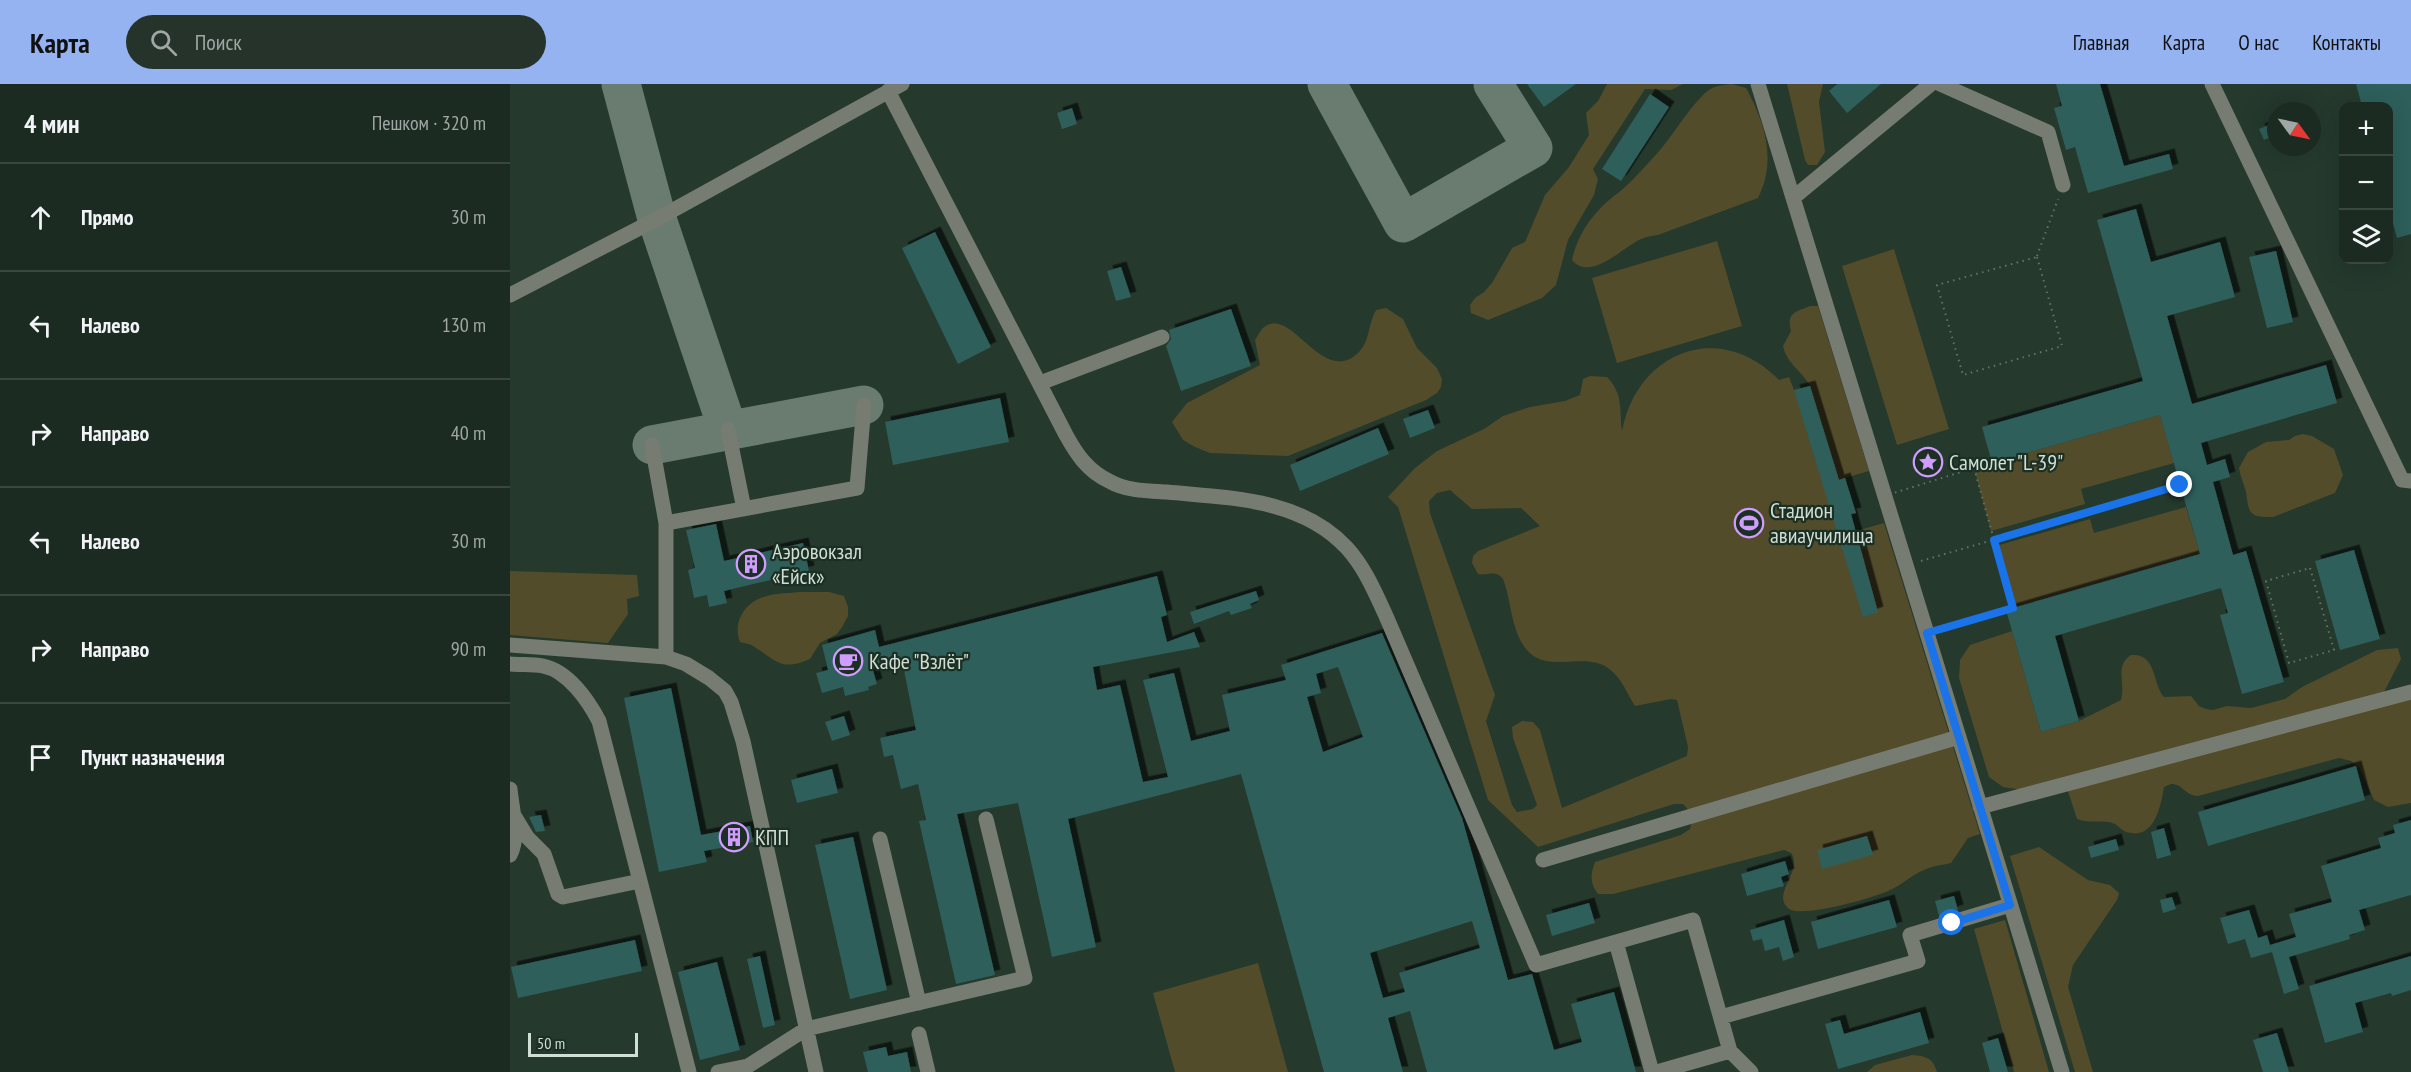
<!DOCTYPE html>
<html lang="ru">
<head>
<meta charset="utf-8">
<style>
	:root { --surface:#1c2b22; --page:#25332a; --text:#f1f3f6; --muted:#a0a7a5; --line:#3a4740; --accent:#95b2f1 }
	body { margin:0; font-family:"PT Sans Narrow",sans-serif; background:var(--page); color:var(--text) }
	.controls { position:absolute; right:18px; top:18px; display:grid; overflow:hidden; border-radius:12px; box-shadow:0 6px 24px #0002 }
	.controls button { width:54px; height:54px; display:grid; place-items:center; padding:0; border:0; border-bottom:2px solid var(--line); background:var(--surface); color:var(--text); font:30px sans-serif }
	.compass { position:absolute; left:1757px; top:18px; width:54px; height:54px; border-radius:50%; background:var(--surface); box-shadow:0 6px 24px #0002; rotate:123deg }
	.scale { position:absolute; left:18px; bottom:15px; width:110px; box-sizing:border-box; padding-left:6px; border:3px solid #d1ded6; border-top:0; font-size:16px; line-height:21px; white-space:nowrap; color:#d1ded6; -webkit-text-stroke:4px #1b2f23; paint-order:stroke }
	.stop { position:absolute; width:18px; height:18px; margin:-14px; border:4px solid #1a73e8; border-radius:50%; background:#fff }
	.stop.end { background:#1a73e8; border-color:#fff; box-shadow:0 2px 6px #0008 }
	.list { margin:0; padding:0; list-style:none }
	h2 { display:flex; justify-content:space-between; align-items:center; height:78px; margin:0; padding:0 24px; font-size:26px }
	h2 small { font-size:20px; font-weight:400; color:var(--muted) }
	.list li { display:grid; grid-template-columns:39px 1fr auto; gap:18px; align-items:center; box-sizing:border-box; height:108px; padding:0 24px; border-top:2px solid var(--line) }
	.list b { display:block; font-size:22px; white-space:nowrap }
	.list em { font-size:20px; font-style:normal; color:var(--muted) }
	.icon { flex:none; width:33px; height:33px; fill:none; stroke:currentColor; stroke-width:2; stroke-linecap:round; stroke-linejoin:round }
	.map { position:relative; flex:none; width:1901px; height:988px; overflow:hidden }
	header { display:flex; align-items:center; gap:36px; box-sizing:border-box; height:84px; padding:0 30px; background:var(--accent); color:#111 }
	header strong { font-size:28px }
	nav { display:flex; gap:33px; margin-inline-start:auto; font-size:21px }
	.search { width:420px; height:54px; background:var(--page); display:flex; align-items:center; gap:15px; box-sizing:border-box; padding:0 21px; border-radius:33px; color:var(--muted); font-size:22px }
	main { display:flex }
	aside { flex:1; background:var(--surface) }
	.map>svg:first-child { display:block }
	.green { fill:#524c2a; fill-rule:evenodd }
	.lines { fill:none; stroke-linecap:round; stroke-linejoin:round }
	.taxiway { stroke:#6a7b70; stroke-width:39 }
	.building { fill:#2e5e5a; fill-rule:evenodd; filter:url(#shadow) }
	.path { stroke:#637469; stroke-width:2; stroke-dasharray:1.5 4.5; stroke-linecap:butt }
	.minor { stroke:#777c72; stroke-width:15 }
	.route { stroke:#1a73e8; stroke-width:8 }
	.labels { text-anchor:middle; stroke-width:4.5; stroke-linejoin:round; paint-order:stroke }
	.poi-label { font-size:22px; fill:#d1ded6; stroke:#1b2f23; text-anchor:start }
</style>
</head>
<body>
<header>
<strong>Карта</strong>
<div class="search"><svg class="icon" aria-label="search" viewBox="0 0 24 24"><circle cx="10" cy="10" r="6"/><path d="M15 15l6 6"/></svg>Поиск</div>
<nav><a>Главная</a><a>Карта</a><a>О нас</a><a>Контакты</a></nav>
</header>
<main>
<aside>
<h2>4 мин<small>Пешком · 320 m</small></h2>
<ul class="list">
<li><svg class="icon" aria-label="ahead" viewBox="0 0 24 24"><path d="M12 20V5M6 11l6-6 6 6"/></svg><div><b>Прямо</b></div><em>30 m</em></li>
<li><svg class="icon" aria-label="left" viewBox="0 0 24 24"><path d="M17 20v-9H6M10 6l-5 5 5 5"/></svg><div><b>Налево</b></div><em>130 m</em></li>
<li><svg class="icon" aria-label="right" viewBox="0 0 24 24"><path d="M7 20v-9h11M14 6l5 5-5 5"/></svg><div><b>Направо</b></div><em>40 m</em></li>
<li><svg class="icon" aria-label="left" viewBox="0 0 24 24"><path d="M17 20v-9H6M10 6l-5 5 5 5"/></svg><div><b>Налево</b></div><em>30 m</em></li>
<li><svg class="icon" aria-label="right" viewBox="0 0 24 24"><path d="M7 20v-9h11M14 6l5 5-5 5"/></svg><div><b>Направо</b></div><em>90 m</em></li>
<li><svg class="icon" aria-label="arrive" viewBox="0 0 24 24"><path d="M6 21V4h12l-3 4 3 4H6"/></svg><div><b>Пункт назначения</b></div></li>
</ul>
</aside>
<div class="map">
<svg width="1901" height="988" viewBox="0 0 1901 988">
	<defs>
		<filter id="shadow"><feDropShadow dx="5.5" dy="-5.5" stdDeviation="0" flood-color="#0009"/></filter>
	</defs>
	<rect width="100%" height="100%" fill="#25392d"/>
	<path class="green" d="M1097,0H1173L1161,6L1135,5L1083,85L1088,95L1084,111L1058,156L1046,201L1032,214L978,236L961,229L960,221L965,214L974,208L982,199L1002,164L1015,158L1035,111L1059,83L1079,51L1076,29L1088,17Z
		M1222,0L1236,4C1255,39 1267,76 1248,114L1148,151C1141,152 1135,153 1129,156C1113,164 1079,198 1062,176C1068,148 1085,126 1108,109C1123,97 1137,80 1150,66C1165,48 1177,27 1193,11C1201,2 1211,1 1222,0Z
		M1277,0H1313L1309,18L1315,68L1307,81H1298L1295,76Z
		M1207,157L1232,242L1107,279L1082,194Z
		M1384,165L1439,345L1387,361L1332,182Z
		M1300,222H1308L1359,387L1335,394L1346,429L1341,431L1346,447L1374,439L1470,750L1458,754L1441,779C1432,781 1422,782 1414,786C1401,791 1391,802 1378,807C1363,814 1292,834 1279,825C1260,810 1294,787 1281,769L1274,766L1103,810H1088C1080,799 1080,791 1085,778L1171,751L1180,745C1183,734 1181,728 1173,720H1164L1028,763L978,716L888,423L878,413L905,384L927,367L974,345L993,332L1020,323L1055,317L1070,311L1073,295L1080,292L1097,293C1114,311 1109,325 1112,347C1127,267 1210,235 1269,296L1279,293L1284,306L1300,302C1292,287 1277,280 1273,262L1281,247C1276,228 1286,228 1300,222ZM940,406L962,425L1011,424L1030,442L968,467L963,472L962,479L968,490C978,492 985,485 993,495C1002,518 1000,544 1016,565C1037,591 1073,567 1098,584C1112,594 1116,608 1125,622L1161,615L1167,616L1178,663L1177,672L1052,724L1030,646L1023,638L1012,637L1002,643L1003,654L1027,721L1023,725L1007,728L1002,721L976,637L985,611L920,429L919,417L927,409Z
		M876,224L893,235L907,264L927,284L932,295L931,303L927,309L916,316L778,372L700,369L685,363L673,356L662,338L677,319L750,281L745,256C747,253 750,247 753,244C781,219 812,305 849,268C860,257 858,240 866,226Z
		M1650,331L1664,379L1571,405L1575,420L1481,447L1464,384Z
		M1793,350L1802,352L1824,365L1833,391L1825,409L1763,433C1738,434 1739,428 1736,408C1734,400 1730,392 1729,384L1738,368L1756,358L1779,356L1785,352Z
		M1676,423L1690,470L1503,524L1486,462L1580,435L1584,449Z
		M0,487L127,491L129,512L117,515L118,530L98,559L0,551Z
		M290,508H319L334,512L338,523V532L332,543L327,550L310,559L300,575C271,588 266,576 243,562C240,560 234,559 230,558C222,537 236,517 257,512C267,509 279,509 290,508Z
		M1502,547L1531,648L1569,637L1611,616C1616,599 1604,582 1621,571C1647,569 1642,599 1654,613L1681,612L1689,622L1696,625L1703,626L1717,622L1741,624L1775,615L1792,603L1867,566L1888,564L1891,575L1874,608L1901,613V719L1878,723L1864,716L1849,683L1841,677L1829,674L1688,712C1674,711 1673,700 1661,700L1654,703C1651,722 1644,757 1617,748C1612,747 1609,742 1605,740C1594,735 1579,740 1567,735L1554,695L1514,706L1493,703L1479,693L1449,594L1450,576L1460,561Z
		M1529,763L1578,796L1600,801L1609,809L1607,816L1563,881L1558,903L1583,988H1565L1500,772Z
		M1495,836L1539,988H1504L1464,845Z
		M748,879L778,988H665L643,909Z
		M1402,971C1416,972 1423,974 1427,988H1357L1365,981Z"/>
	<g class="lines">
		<path class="taxiway" d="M111,0L147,135L218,346
			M817,0L893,139L1023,64L983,0
			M142,361L354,321"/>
	</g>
	<path class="building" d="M1017,0H1066L1034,23Z
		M1327,0H1371L1337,29L1319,7Z
		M1546,0H1590L1614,82L1659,70L1663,85L1578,109L1565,63L1556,66L1544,24L1552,22Z
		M1846,0H1901V150L1887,154L1878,121V22H1852Z
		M1140,10L1159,23L1111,97L1092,85Z
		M562,24L567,40L552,45L547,29Z
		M1761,40L1766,51L1754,56L1749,45Z
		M1626,125L1641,178L1710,158L1725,213L1657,232L1682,320L1816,281L1827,319L1691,359L1697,381L1715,375L1720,393L1703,398L1723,471L1736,467L1774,598L1732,610L1710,531L1718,529L1711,504L1545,552L1569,637L1531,648L1496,526L1690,470L1650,331L1482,379L1472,343L1633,297L1587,136Z
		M425,148L481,263L448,280L392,164Z
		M1766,167L1783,238L1757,244L1739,173Z
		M611,183L621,213L606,217L597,187Z
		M721,225L741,282L671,307L656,262L661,255L659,246Z
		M1300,302L1329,396L1335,394L1346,429L1341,430L1368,528L1353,533L1284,306Z
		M490,314L499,358L383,381L375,338Z
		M918,326L925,344L900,354L893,335Z
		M868,344L879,370L790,407L780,381Z
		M206,440L214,477L293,459L299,487L214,507L217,519L199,523L197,511L184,514L178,486L185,484L176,446Z
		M1844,466L1870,555L1830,566L1805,477Z
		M647,492L657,531L651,533L657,558L684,548L690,563L583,583L587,606L610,601L633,698L658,693L633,596L664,589L681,657L720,647L712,611L776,596L771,581L872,549L952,734L998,896L1022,890L1044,966L1072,958L1061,920L1104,908L1126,988H917L900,927L878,934L893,988H814L731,690L558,735L586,863L542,873L508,719L447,730L485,891L446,900L409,737L416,736L408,700L391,705L383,671L374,673L370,654L406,646L392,576L362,583L367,600L358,603L359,606L335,612L333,603L312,609L306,589L318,586L312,561L365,546L369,563ZM828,583L853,653L813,668L797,613L811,609L806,590ZM962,837L970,864L889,889L895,908L873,914L860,869Z
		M746,507L749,516L740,520L742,524L721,531L719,527L684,540L680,528Z
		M161,604L191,751L240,742L243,758L194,767L197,778L149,788L114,614Z
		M334,632L340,651L322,657L315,638Z
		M1846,682L1855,716L1698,762L1688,728Z
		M322,685L328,709L287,719L281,696Z
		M31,731L35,747L26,748L19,733Z
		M1901,736V811L1849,826L1855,846L1839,851L1840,855L1779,873L1789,905L1774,910L1760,861L1786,853L1779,830L1822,818L1811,782L1871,764L1868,754L1885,749L1883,741Z
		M1654,744L1661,771L1647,775L1641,748Z
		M1357,752L1363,771L1312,785L1307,766Z
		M343,753L377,906L340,915L305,761Z
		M1606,755L1609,766L1581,774L1578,763Z
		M1275,777L1279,790L1271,793L1274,802L1237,812L1231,790Z
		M1444,812L1448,826L1429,832L1425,817Z
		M1662,813L1666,825L1653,829L1650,816Z
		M1379,816L1387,843L1308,865L1301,838Z
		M1079,819L1085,839L1042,852L1036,831Z
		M1739,826L1748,854L1757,851L1762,868L1741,874L1735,855L1718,860L1710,834Z
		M1274,836L1284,873L1273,877L1269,863L1255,867L1252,855L1243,857L1240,846Z
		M125,856L132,887L8,914L1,883Z
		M250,872L265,941L253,944L237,875Z
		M1901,872V906L1882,912L1881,909L1845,919L1853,948L1815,959L1799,902Z
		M207,878L230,966L190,976L168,888Z
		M1410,928L1419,959L1328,985L1315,940L1330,936L1334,950Z
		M1767,949L1779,988H1753L1743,956Z
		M1488,954L1498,988H1480L1472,959Z
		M376,963L378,972L397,968L401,988H358L353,968Z"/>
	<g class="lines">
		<path class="path" d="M1527,172L1548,115
			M1527,173L1552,262L1453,291L1427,201Z
			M1464,384L1503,524L1417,549L1374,412Z
			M1411,477L1670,401
			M1800,484L1824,566L1779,579L1756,497Z"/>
		<path class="minor" d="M1248,0L1552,988
			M1430,0L1538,48L1553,101
			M1702,0L1892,396L1901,397
			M378,7L556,351C567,371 578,387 599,397C616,407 638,407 657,408C719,414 791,414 837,464C855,484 865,508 876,532L1026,881L1183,836L1220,967L1241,988
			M1283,114L1421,0
			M0,211L147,135L392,0
			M530,299L652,253
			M218,346L234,425
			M142,361L156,439V573
			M156,439L347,404L354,321
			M0,561L156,573L176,580L199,594L215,607L221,618L233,657L306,988
			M0,580C11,581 23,580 33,582C58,587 78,616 89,637L179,988
			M0,705C2,726 10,752 0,771
			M1470,723L1901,608
			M3,730L17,753L34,770L48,810L53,813L130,797
			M370,755L409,919
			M1033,776L1449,653
			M1106,858L1142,988
			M1211,933L1408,877L1400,851L1500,821
			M409,950L418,988
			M208,988L238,982L296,945L515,894L476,735
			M1147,988L1220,967"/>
	</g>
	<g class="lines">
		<path class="route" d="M1442,839L1500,821L1417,549L1503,524L1484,456L1670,401"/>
	</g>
	<defs>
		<g id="sight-ring" transform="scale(1.5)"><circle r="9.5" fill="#1b2f23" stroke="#d09dff" stroke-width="1.5"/><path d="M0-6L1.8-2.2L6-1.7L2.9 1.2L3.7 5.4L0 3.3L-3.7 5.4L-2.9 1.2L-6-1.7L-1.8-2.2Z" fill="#d09dff"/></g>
		<g id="stadium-ring" transform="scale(1.5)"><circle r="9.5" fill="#1b2f23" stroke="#d09dff" stroke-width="1.5"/><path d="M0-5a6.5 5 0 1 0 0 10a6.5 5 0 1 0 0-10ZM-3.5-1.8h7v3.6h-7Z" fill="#d09dff"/></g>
		<g id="building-ring" transform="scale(1.5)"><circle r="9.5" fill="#1b2f23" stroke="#d09dff" stroke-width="1.5"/><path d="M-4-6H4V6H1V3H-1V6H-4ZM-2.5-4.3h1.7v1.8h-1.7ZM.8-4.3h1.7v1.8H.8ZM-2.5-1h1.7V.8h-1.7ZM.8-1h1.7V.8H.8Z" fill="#d09dff"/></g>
		<g id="cafe-ring" transform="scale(1.5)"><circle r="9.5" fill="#1b2f23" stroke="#d09dff" stroke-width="1.5"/><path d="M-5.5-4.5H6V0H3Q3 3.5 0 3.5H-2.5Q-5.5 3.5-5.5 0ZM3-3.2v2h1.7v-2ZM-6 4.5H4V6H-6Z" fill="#d09dff"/></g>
	</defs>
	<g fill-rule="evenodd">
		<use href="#sight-ring" x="1418" y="378"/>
		<use href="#stadium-ring" x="1239" y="439"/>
		<use href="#building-ring" x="241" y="480"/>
		<use href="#cafe-ring" x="338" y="577"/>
		<use href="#building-ring" x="224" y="753"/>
	</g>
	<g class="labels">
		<g class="poi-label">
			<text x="1439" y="386">Самолет "L-39"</text>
			<text x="1260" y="434">Стадион<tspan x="1260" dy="25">авиаучилища</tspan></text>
			<text x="262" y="475">Аэровокзал<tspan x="262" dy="25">«Ейск»</tspan></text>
			<text x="359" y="585">Кафе "Взлёт"</text>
			<text x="245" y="761">КПП</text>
		</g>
	</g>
</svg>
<div class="controls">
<button>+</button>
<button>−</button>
<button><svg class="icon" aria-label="layers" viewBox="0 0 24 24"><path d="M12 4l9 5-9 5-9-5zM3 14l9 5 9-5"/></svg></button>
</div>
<svg class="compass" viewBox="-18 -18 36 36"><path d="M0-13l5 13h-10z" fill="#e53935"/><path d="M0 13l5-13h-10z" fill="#a0a7a5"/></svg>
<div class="scale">50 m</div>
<div class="stop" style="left:1442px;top:839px"></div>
<div class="stop end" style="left:1670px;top:401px"></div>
</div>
</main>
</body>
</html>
